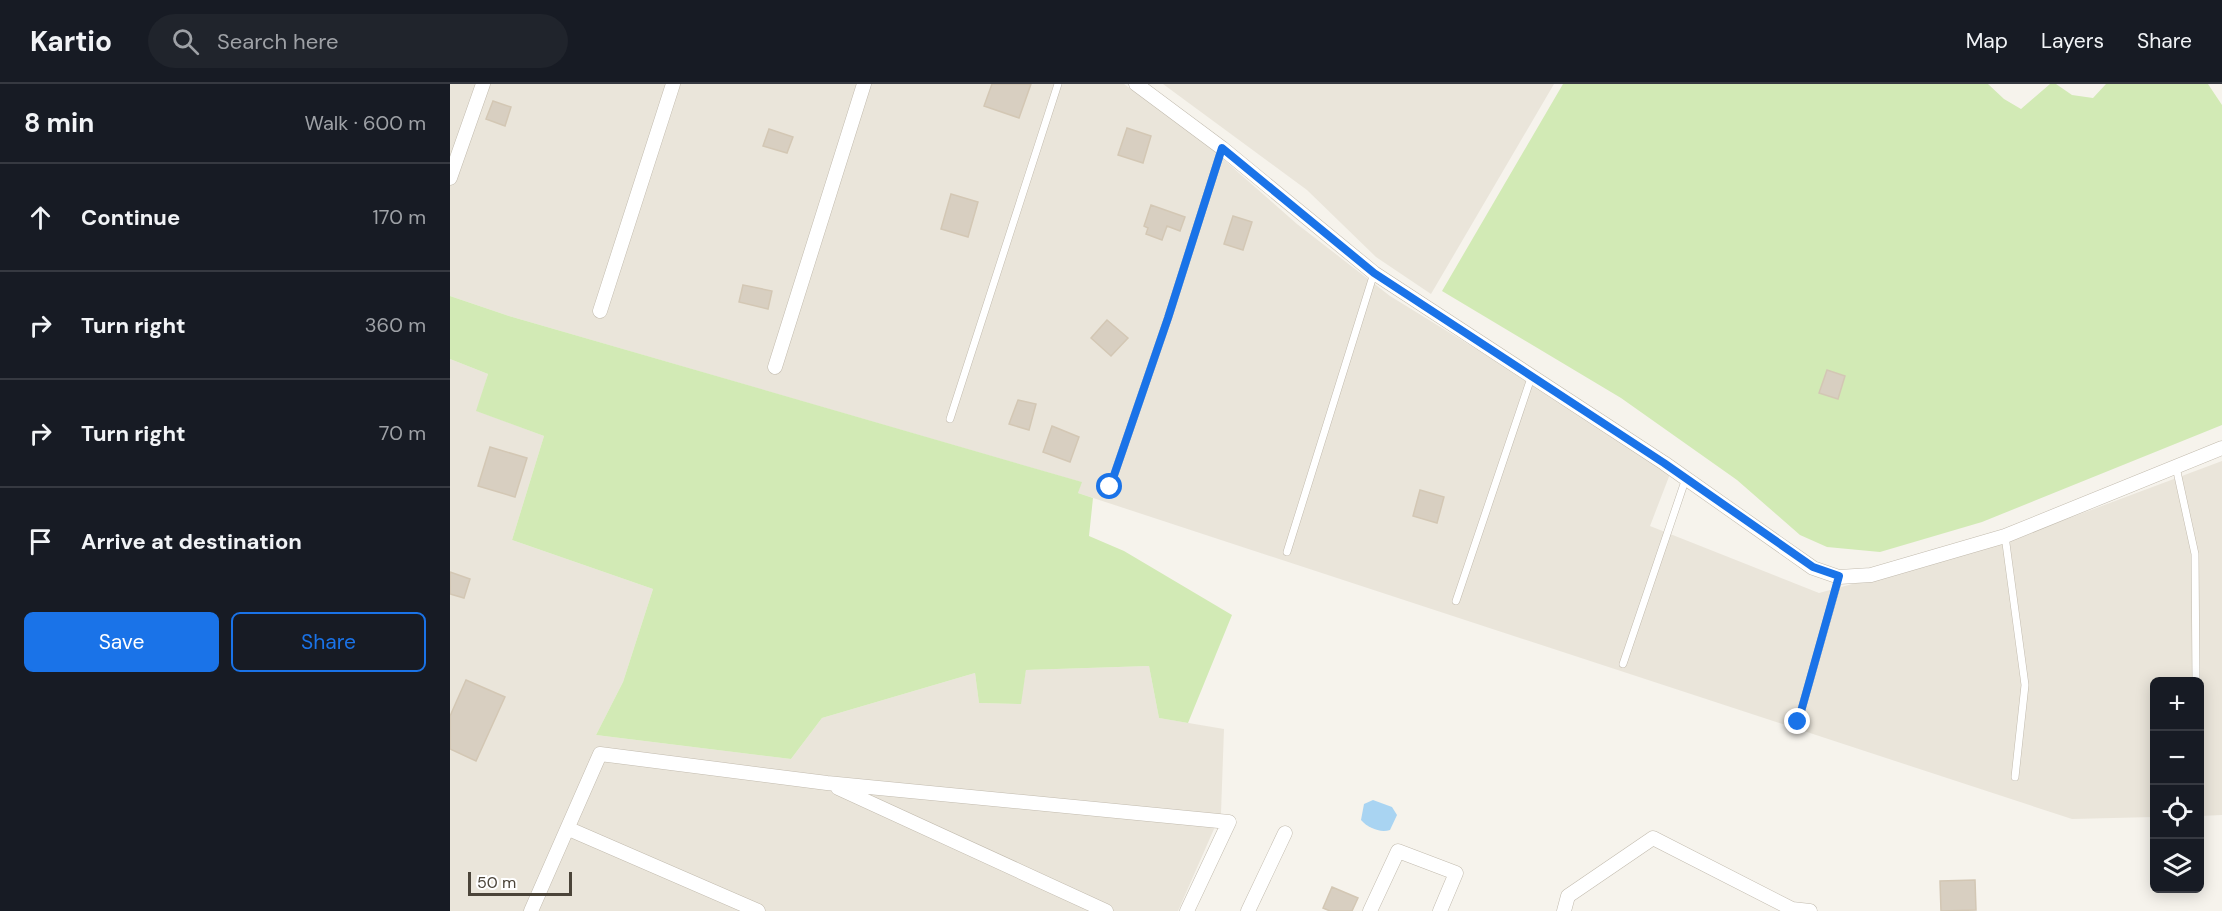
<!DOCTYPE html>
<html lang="en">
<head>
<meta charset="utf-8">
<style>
	:root { --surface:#171b24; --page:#20242c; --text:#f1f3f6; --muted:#9ea1a6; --line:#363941; --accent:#1a73e8 }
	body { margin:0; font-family:"DM Sans",sans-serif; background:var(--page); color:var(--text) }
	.controls { position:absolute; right:18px; bottom:18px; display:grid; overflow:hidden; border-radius:9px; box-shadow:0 3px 15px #0003 }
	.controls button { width:54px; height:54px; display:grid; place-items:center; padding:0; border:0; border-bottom:2px solid var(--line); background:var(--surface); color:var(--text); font:30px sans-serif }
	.scale { position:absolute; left:18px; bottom:15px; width:104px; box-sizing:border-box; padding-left:6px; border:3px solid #4b4439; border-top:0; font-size:16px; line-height:21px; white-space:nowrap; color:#4b4439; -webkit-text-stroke:4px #fff; paint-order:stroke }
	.stop { position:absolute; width:18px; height:18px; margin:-14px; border:4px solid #1a73e8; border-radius:50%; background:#fff }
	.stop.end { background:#1a73e8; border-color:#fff; box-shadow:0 2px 6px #0008 }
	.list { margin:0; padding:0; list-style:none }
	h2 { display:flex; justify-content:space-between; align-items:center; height:78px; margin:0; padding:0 24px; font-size:26px }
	h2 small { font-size:20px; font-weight:400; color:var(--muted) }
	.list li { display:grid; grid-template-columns:39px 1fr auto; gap:18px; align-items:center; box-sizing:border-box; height:108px; padding:0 24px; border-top:2px solid var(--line) }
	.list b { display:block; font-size:22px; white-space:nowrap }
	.list em { font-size:20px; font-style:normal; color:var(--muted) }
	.actions { display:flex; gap:12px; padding:18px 24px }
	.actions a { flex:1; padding:14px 0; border:2px solid var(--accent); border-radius:9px; text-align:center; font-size:21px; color:var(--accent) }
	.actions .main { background:var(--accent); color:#fff }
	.icon { flex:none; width:33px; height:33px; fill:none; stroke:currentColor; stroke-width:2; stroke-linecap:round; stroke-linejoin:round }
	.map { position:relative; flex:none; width:1772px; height:827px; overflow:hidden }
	header { display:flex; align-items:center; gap:36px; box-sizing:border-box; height:84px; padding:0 30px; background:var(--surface); border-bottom:2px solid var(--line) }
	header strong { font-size:28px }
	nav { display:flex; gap:33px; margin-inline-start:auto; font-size:21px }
	.search { width:420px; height:54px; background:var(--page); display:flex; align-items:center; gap:15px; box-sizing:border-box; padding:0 21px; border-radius:33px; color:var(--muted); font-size:22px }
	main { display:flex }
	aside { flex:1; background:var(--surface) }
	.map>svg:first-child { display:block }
	.residential { fill:#eae5da }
	.green { fill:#d2eab5 }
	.water { fill:#a9d4f2 }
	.building { fill:#d8cfc1; stroke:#d3c7b4; stroke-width:1.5 }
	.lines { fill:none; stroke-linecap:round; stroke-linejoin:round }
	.lane-casing { stroke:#c2bbae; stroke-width:8 }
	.street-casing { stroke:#c2bbae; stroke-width:15 }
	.lane { stroke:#fff; stroke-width:7 }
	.street { stroke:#fff; stroke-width:14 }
	.route { stroke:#1a73e8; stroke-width:8 }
</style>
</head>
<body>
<header>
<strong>Kartio</strong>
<div class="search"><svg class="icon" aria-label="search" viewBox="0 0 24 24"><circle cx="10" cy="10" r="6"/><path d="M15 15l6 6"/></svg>Search here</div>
<nav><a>Map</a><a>Layers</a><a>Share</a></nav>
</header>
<main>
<aside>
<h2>8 min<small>Walk · 600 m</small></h2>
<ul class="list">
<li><svg class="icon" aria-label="ahead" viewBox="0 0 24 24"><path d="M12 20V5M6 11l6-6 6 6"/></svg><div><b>Continue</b></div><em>170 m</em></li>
<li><svg class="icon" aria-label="right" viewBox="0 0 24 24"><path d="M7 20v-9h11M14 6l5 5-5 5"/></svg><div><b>Turn right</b></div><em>360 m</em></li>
<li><svg class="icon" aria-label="right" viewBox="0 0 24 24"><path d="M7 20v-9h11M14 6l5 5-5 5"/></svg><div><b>Turn right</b></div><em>70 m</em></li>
<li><svg class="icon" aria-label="arrive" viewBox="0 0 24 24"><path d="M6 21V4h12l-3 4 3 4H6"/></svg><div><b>Arrive at destination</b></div></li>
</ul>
<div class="actions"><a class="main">Save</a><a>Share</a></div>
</aside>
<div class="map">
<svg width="1772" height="827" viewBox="0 0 1772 827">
	<rect width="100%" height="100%" fill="#f6f3ec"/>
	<path class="residential" d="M0,0H674L756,60L847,140L940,212L1075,295L1220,390L1200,442L1369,509L1550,460L1772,377V731L1750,732V598H1704V733L1622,735L628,409L631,398L59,232L0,212Z
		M713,0H1104L981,210L926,173L857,106Z
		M0,275L38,290L27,327L94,352L62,456L203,505L173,598L146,651L341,675L372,634L525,589L529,619L570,620L576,586L699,582L709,634L774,645L771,729L728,827H0Z"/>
	<path class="green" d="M1113,0H1538L1554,15L1571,25L1600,0H1606L1622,11L1643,14L1656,0H1758L1772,21V341L1532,438L1430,468L1377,463L1350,451L1287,396L1171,314L992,207Z
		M0,212L59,232L632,398L628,409L643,414L639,452L674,467L782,531L738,639L709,634L699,582L576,586L571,620L529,619L525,589L372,634L341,675L146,651L173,598L203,505L62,456L94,352L26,327L38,290L0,275Z"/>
	<path class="water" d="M923,716L942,723L947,731L940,746C930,749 918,744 911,736L914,720Z"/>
	<path class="building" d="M542,0H581L569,34L534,22Z
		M43,17L61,23L55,42L36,35Z
		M677,44L701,52L693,79L668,71Z
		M319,45L343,53L337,69L313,62Z
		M501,110L528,118L518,153L491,145Z
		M701,121L735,133L730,147L717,142L712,156L696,150L698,144L694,142Z
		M783,132L802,138L793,166L774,160Z
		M293,201L322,207L318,225L289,218Z
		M657,236L678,254L661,272L641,254Z
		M1377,286L1395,292L1388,315L1369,309Z
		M568,316L586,320L579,346L559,340Z
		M602,342L629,353L620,378L593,368Z
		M40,363L77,374L65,413L28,402Z
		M970,406L994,413L987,439L963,432Z
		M0,488L20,495L14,514L0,510Z
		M16,596L55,613L26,677L0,665V632Z
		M1525,796L1526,826L1491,827L1490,797Z
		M882,803L908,814L902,827H880L873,824Z"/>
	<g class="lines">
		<g class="lane-casing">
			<path id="lane" d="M500,335L608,0
				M1726,383L1745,470L1746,598
				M660,403L718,234L772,64
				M1555,452L1575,601L1565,693
				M837,468L924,189
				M1006,517L1082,291
				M1173,580L1236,394
				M1348,638L1389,493"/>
		</g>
		<g class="street-casing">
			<path id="street" d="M686,0L772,64L924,189L1214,379L1363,484L1389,493L1421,491L1555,452L1772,364
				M0,94L33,0
				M150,227L223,0
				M325,283L414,0
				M388,704L656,827
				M119,745L308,827
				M81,827L150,670L377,699L779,738L737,827
				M798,827L835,749
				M920,827L948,767L1006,789L990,827
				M1114,827L1118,812L1203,754L1342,825L1360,827"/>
		</g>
		<use href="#lane" class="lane"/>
		<use href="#street" class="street"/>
	</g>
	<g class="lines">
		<path class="route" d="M660,403L718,234L772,64L924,189L1214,379L1363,483L1389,492L1348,638"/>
	</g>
</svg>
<div class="controls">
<button>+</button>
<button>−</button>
<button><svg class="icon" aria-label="locate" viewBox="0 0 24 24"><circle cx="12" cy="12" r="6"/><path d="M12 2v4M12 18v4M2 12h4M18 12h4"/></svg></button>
<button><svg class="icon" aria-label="layers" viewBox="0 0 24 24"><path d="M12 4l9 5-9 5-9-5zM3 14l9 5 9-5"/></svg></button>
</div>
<div class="scale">50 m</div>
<div class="stop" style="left:660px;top:403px"></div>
<div class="stop end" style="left:1348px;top:638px"></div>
</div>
</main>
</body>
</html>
